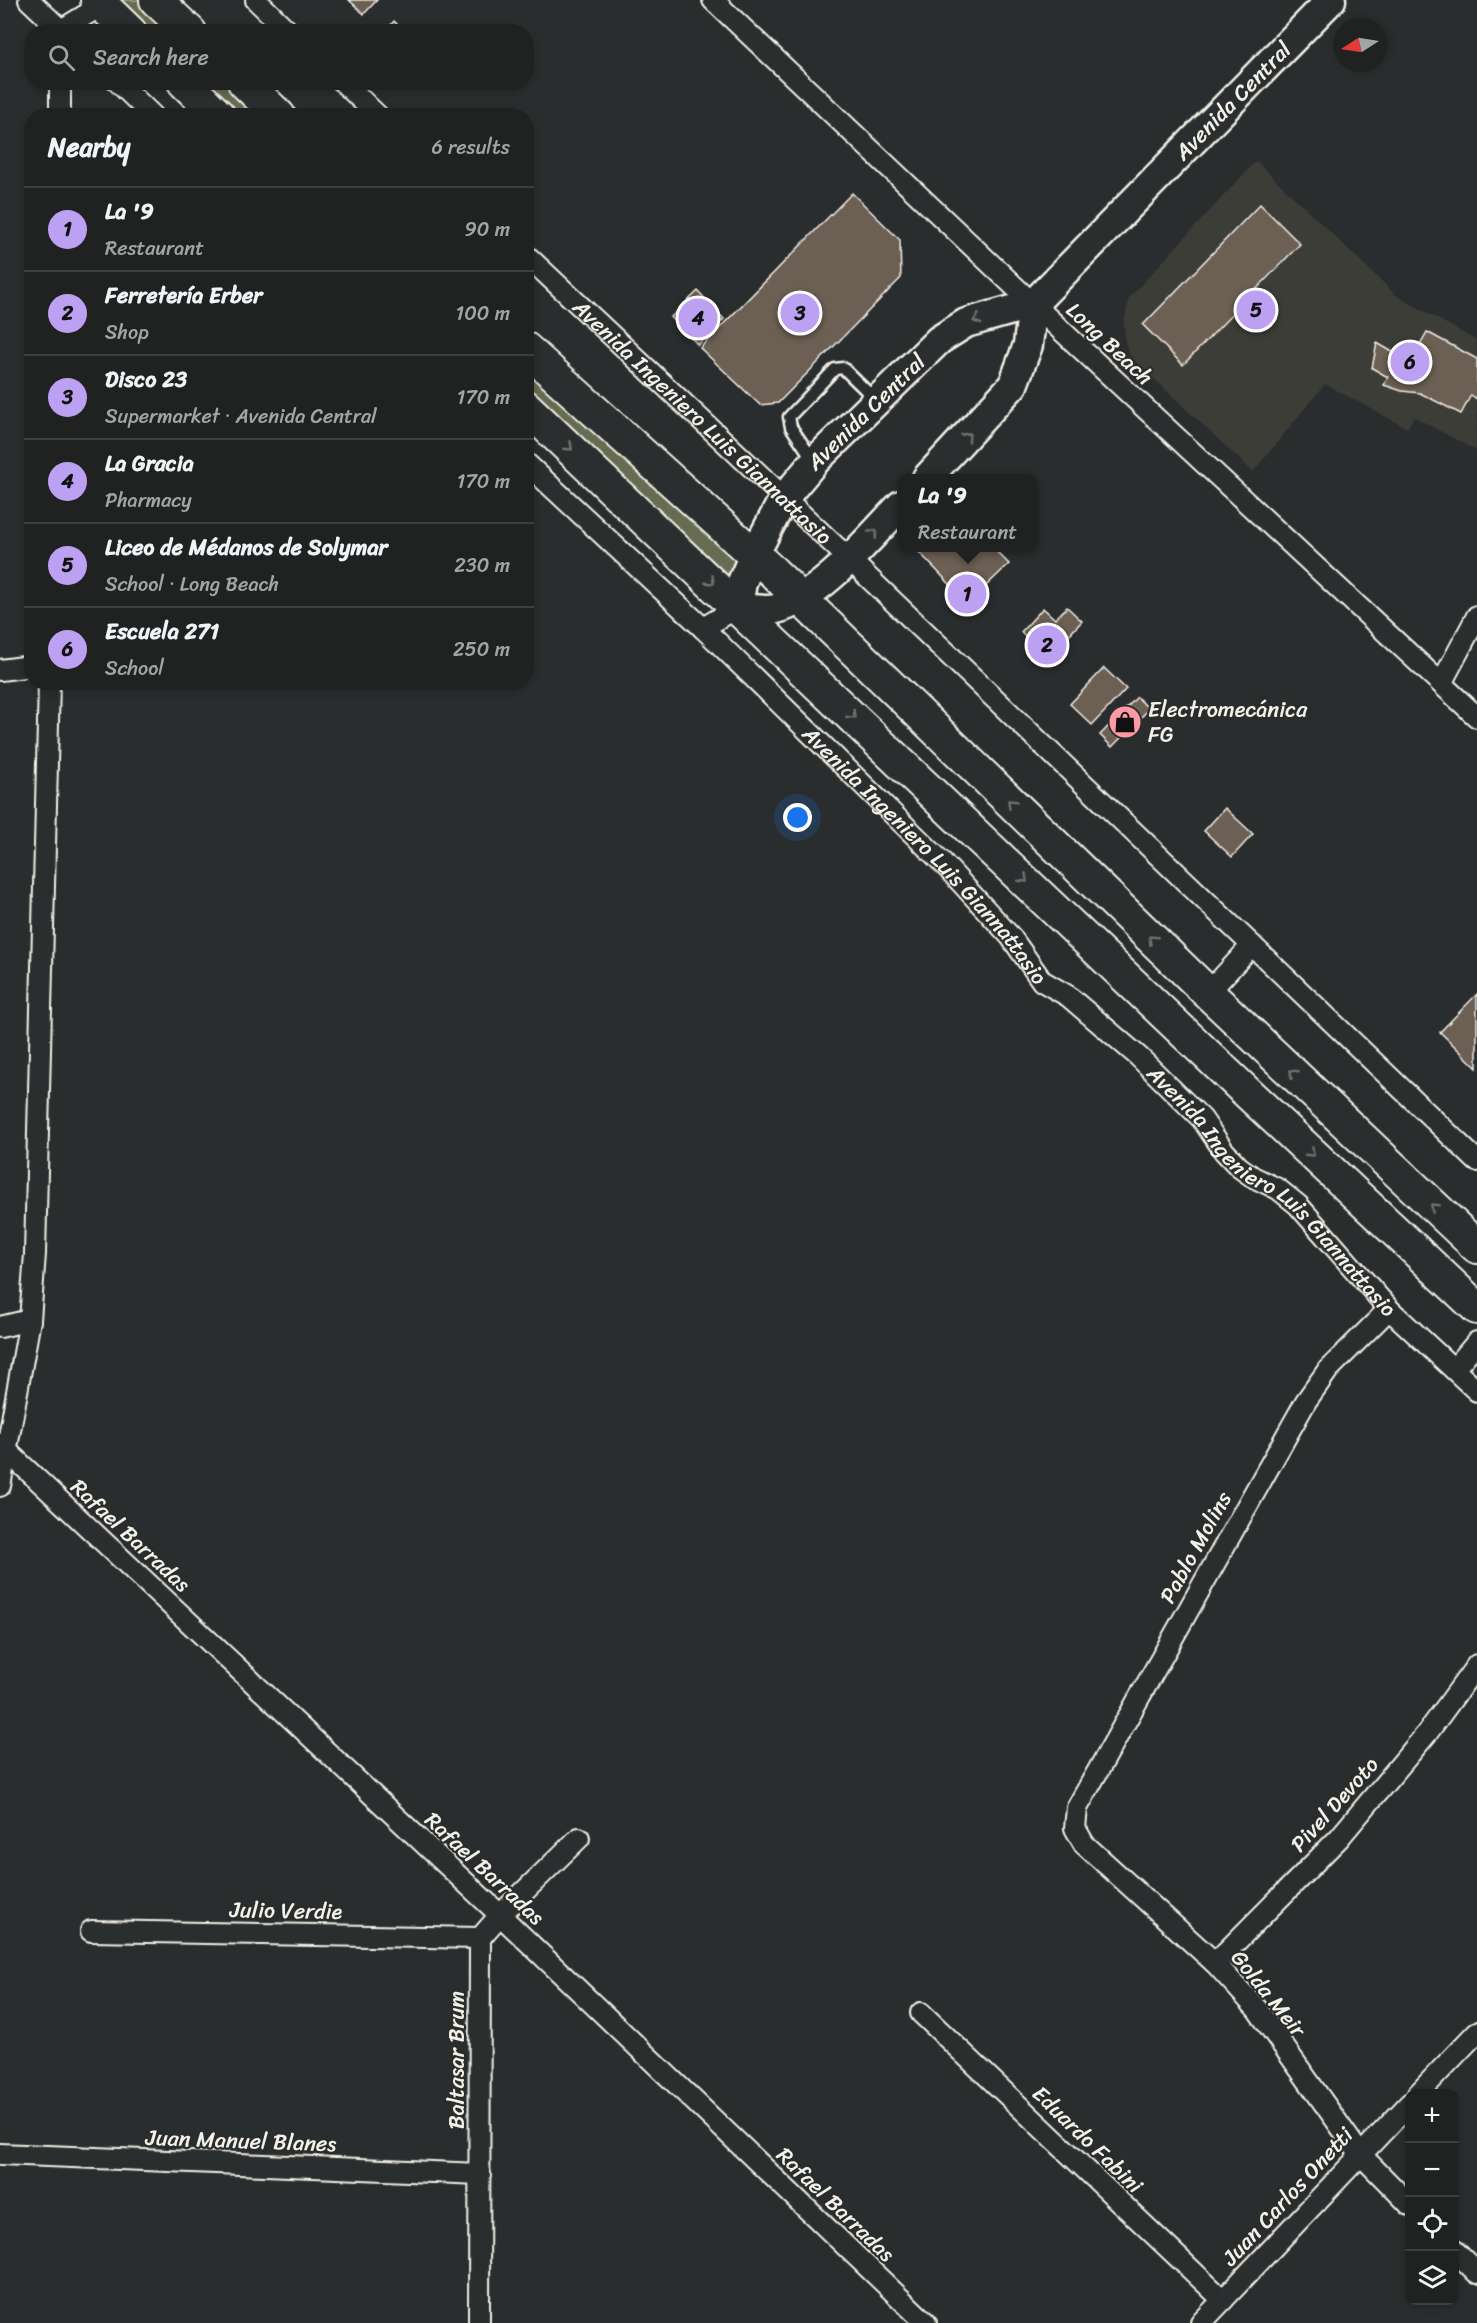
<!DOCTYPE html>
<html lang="en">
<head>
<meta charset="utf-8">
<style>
	:root { --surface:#202222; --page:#2d2f2f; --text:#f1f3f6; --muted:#a2a4a5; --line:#3d3f40; --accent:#bca0f2 }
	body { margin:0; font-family:Sriracha,sans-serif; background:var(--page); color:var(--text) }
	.controls { position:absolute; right:18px; bottom:18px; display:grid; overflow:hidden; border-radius:12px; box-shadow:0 3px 9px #0003 }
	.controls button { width:54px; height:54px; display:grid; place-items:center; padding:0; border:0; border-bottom:2px solid var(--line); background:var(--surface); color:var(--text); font:30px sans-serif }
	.compass { position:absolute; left:1333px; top:18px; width:54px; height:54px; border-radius:50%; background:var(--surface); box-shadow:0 3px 9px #0003; rotate:258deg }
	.you { position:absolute; left:798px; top:818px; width:21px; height:21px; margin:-15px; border:4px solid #fff; border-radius:50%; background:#1a73e8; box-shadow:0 0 0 9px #1a73e833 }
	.badge { display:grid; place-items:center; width:39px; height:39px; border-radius:50%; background:var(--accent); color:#111; font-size:20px; font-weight:700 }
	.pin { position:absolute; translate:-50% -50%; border:3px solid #fff; box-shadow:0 2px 6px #0006 }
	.popup { position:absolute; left:897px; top:474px; width:141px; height:78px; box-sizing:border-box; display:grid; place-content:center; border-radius:12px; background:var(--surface); filter:drop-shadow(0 2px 4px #0005); font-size:20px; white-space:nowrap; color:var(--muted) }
	.popup b { font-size:22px; color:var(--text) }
	.popup::after { content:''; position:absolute; left:50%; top:100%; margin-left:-12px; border:12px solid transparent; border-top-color:var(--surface) }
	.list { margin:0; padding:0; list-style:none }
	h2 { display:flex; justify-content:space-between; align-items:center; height:78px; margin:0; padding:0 24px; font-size:26px }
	h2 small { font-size:20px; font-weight:400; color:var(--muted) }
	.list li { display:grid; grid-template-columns:39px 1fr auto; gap:18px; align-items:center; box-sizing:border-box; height:84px; padding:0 24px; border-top:2px solid var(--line) }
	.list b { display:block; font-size:22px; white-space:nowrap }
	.list p { margin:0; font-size:20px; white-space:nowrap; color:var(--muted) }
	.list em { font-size:20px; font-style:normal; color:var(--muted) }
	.icon { flex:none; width:33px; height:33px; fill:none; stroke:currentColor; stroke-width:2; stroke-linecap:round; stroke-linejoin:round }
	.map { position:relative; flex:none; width:1477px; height:2323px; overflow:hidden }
	.search { position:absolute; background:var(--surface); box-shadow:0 3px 9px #0003; left:24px; top:24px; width:510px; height:66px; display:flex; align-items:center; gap:15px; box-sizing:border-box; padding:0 21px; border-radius:24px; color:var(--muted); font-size:22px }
	.panel { position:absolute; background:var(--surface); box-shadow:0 3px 9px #0003; left:24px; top:108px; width:510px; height:582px; border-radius:24px }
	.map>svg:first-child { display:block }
	.built { fill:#3e3c39 }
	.green { fill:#666c51; stroke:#adae9c; stroke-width:1.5 }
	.building { fill:#6c5e53; stroke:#f4f1e8; stroke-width:1.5 }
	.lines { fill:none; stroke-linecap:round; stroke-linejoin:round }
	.lane-casing { stroke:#f4f1e8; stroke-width:15 }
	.street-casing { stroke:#f4f1e8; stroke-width:24 }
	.secondary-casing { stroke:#f4f1e8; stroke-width:33 }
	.primary-casing { stroke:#f4f1e8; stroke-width:36 }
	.lane { stroke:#2a2d2e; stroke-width:10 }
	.street { stroke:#2a2d2e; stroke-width:20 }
	.secondary { stroke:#2a2d2e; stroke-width:28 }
	.primary { stroke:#2a2d2e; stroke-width:32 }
	.oneway { stroke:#71726f }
	.labels { text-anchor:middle; stroke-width:4.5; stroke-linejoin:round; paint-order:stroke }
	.street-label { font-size:22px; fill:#f4f1e8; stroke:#2a2d2e }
	.poi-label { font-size:22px; fill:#f4f1e8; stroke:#2a2d2e; text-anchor:start }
</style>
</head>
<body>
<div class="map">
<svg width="1477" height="2323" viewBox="0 0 1477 2323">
	<rect width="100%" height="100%" fill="#2a2d2e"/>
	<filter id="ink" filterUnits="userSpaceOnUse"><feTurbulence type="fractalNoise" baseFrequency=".0167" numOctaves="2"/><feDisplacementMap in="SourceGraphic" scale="12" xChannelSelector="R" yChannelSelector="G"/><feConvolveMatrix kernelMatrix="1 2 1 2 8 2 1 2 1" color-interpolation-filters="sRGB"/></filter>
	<g filter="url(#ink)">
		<path class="built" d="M1256,161L1397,296L1477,341V451L1414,417L1407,428L1325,384L1253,472L1131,357L1125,343L1124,323L1129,298Z"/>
		<path class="green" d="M113,0H141L175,31H146Z
			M200,83H228L263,115H235Z
			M526,365L744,569L731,583L527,391Z"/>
		<path class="building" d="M349,0H377L364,14Z
			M394,21L405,32H385Z
			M852,193L900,240L901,278L778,403L760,405L700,348Z
			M1260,204L1300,244L1183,365L1143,325Z
			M698,291L724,319L698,345L671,317Z
			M1427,332L1477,359V399L1471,395L1461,414L1420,393L1402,391L1384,385L1388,377L1372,368L1377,343L1410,362Z
			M924,548H993L1009,564L968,603L919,552Z
			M1067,607L1082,621L1048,658L1021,632L1043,608L1055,619Z
			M1104,668L1126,689L1092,725L1070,704Z
			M1137,697L1149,709L1112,747L1100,735Z
			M1225,808L1253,834L1232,857L1204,831Z
			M1477,994V1068L1440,1032Z"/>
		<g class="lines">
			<g class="lane-casing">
				<path id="lane" d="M814,461L791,427L789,417L835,369L843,368L875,399"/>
			</g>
			<g class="street-casing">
				<g id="street">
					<path d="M29,0L63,32"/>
					<path d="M256,0L289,32"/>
					<path d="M713,0L1033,304L1477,717"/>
					<path d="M61,30L102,5"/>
					<path d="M118,82L153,116"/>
					<path d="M343,82L378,116"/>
					<path d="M60,116V82"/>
					<path id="s1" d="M526,255L849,559L1477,1161"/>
					<path id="s2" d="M526,463L703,628L943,863L1011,937L1042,981L1068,996L1139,1057L1202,1119L1224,1151L1239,1167L1253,1177L1278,1189L1298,1205L1389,1309L1477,1391"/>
					<path d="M703,628L738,607"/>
					<path d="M0,670L32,666"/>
					<path d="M1442,682L1477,616"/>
					<path d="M1208,993L1252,945"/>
					<path d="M1389,1309L1328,1370L1306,1401L1077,1808L1075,1828L1084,1844L1215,1963L1257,2009L1360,2154L1410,2205"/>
					<path d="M0,1327L30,1320"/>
					<path d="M1454,1369L1477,1342"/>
					<path d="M7,1451L500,1915L926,2323"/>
					<path d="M0,1486L30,1320L35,1254L49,682"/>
					<path d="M91,1931L480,1938"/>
					<path d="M1215,1963L1339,1838L1428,1732L1477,1665"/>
					<path d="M921,2013L1223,2300"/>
					<path d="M1418,2094L1477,2032"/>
					<path d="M0,2154L480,2174"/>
					<path d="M1454,2250L1477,2273"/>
					<path d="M479,2323L480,1938L500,1915L579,1838"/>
					<path d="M1201,2323L1410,2103"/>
				</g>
			</g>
			<g class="secondary-casing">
				<g id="secondary">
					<path d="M927,478L1013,385L1028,345L1033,304"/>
					<path id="s3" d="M901,505C870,537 819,599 776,609C764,612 750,608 738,607L742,582L754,555L784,498L815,461L939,340L966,323L1033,304L1331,0"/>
				</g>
			</g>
			<g class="primary-casing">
				<path id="primary" d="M97,0L130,32
					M156,0L190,32
					M184,82L219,116
					M244,82L279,116
					M526,349L773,572L1208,993L1477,1247
					M526,407L1238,1084L1477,1308"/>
			</g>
			<use href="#lane" class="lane"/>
			<use href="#street" class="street"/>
			<use href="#secondary" class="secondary"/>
			<use href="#primary" class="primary"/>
		</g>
		<defs><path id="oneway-chevron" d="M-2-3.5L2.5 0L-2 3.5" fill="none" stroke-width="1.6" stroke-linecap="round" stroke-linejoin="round" transform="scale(1.5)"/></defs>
		<g class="oneway">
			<use href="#oneway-chevron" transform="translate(977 320) rotate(162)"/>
			<use href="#oneway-chevron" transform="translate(967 436) rotate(-48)"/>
			<use href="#oneway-chevron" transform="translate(569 447) rotate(43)"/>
			<use href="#oneway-chevron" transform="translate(874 533) rotate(-46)"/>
			<use href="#oneway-chevron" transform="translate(711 581) rotate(43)"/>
			<use href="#oneway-chevron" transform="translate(852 715) rotate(44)"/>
			<use href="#oneway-chevron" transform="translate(1011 803) rotate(-136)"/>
			<use href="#oneway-chevron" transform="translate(1024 879) rotate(44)"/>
			<use href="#oneway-chevron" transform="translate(1152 939) rotate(-136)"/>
			<use href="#oneway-chevron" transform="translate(1293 1073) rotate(-137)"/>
			<use href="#oneway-chevron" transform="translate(1311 1153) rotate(43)"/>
			<use href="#oneway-chevron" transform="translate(1434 1207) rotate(-137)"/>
		</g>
	</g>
	<defs>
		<g id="shop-disc" transform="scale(1.725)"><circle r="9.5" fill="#ff9aa2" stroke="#2a2d2e"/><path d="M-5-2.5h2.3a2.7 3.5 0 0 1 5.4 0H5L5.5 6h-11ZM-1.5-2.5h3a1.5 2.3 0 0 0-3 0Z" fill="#111"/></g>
	</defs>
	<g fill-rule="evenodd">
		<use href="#shop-disc" x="1125" y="722"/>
	</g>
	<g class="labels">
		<g class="street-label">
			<text dy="8" stroke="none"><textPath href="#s3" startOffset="930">Avenida Central</textPath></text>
			<text transform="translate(1110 343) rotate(43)" y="8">Long Beach</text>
			<text dy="8" stroke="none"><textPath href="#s3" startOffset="441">Avenida Central</textPath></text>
			<text dy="8" stroke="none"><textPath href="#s1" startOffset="243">Avenida Ingeniero Luis Giannattasio</textPath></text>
			<text dy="8" stroke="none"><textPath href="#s2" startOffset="560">Avenida Ingeniero Luis Giannattasio</textPath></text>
			<text dy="8" stroke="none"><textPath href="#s2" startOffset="1046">Avenida Ingeniero Luis Giannattasio</textPath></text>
			<text transform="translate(131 1535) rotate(43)" y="8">Rafael Barradas</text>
			<text transform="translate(1195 1547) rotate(-61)" y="8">Pablo Molins</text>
			<text transform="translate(1334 1804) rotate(-48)" y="8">Pivel Devoto</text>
			<text transform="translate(485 1868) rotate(43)" y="8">Rafael Barradas</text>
			<text transform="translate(286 1910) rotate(1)" y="8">Julio Verdie</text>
			<text transform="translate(1269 1993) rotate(51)" y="8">Golda Meir</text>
			<text transform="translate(456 2060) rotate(-90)" y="8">Baltasar Brum</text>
			<text transform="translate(1088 2139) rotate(44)" y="8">Eduardo Fabini</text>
			<text transform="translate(241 2140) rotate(2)" y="8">Juan Manuel Blanes</text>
			<text transform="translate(1287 2196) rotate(-47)" y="8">Juan Carlos Onetti</text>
			<text transform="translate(836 2204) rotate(44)" y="8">Rafael Barradas</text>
		</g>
		<g class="poi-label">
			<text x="1148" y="717">Electromecánica<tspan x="1148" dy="25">FG</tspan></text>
		</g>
	</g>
</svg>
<div class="controls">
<button>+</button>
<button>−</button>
<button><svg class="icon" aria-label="locate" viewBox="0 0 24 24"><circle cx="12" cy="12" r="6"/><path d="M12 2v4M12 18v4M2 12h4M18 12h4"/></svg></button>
<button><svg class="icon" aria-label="layers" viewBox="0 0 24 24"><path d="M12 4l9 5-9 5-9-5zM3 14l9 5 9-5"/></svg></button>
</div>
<svg class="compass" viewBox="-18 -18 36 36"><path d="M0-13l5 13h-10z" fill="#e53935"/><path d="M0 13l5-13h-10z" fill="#a2a4a5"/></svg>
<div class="you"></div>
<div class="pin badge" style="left:967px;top:594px">1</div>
<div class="popup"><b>La '9</b>Restaurant</div>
<div class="pin badge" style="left:1047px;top:645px">2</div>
<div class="pin badge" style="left:800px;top:313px">3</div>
<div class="pin badge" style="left:698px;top:318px">4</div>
<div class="pin badge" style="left:1256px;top:310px">5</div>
<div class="pin badge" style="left:1410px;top:362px">6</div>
<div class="search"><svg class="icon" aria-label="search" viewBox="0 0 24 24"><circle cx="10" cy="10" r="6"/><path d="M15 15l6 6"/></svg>Search here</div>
<section class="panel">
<h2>Nearby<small>6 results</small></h2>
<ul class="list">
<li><span class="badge">1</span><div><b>La '9</b><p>Restaurant</p></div><em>90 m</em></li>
<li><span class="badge">2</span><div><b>Ferretería Erber</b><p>Shop</p></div><em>100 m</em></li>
<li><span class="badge">3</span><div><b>Disco 23</b><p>Supermarket · Avenida Central</p></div><em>170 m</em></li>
<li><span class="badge">4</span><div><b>La Gracia</b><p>Pharmacy</p></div><em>170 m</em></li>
<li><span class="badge">5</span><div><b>Liceo de Médanos de Solymar</b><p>School · Long Beach</p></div><em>230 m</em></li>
<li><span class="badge">6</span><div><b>Escuela 271</b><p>School</p></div><em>250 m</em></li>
</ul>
</section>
</div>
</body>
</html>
